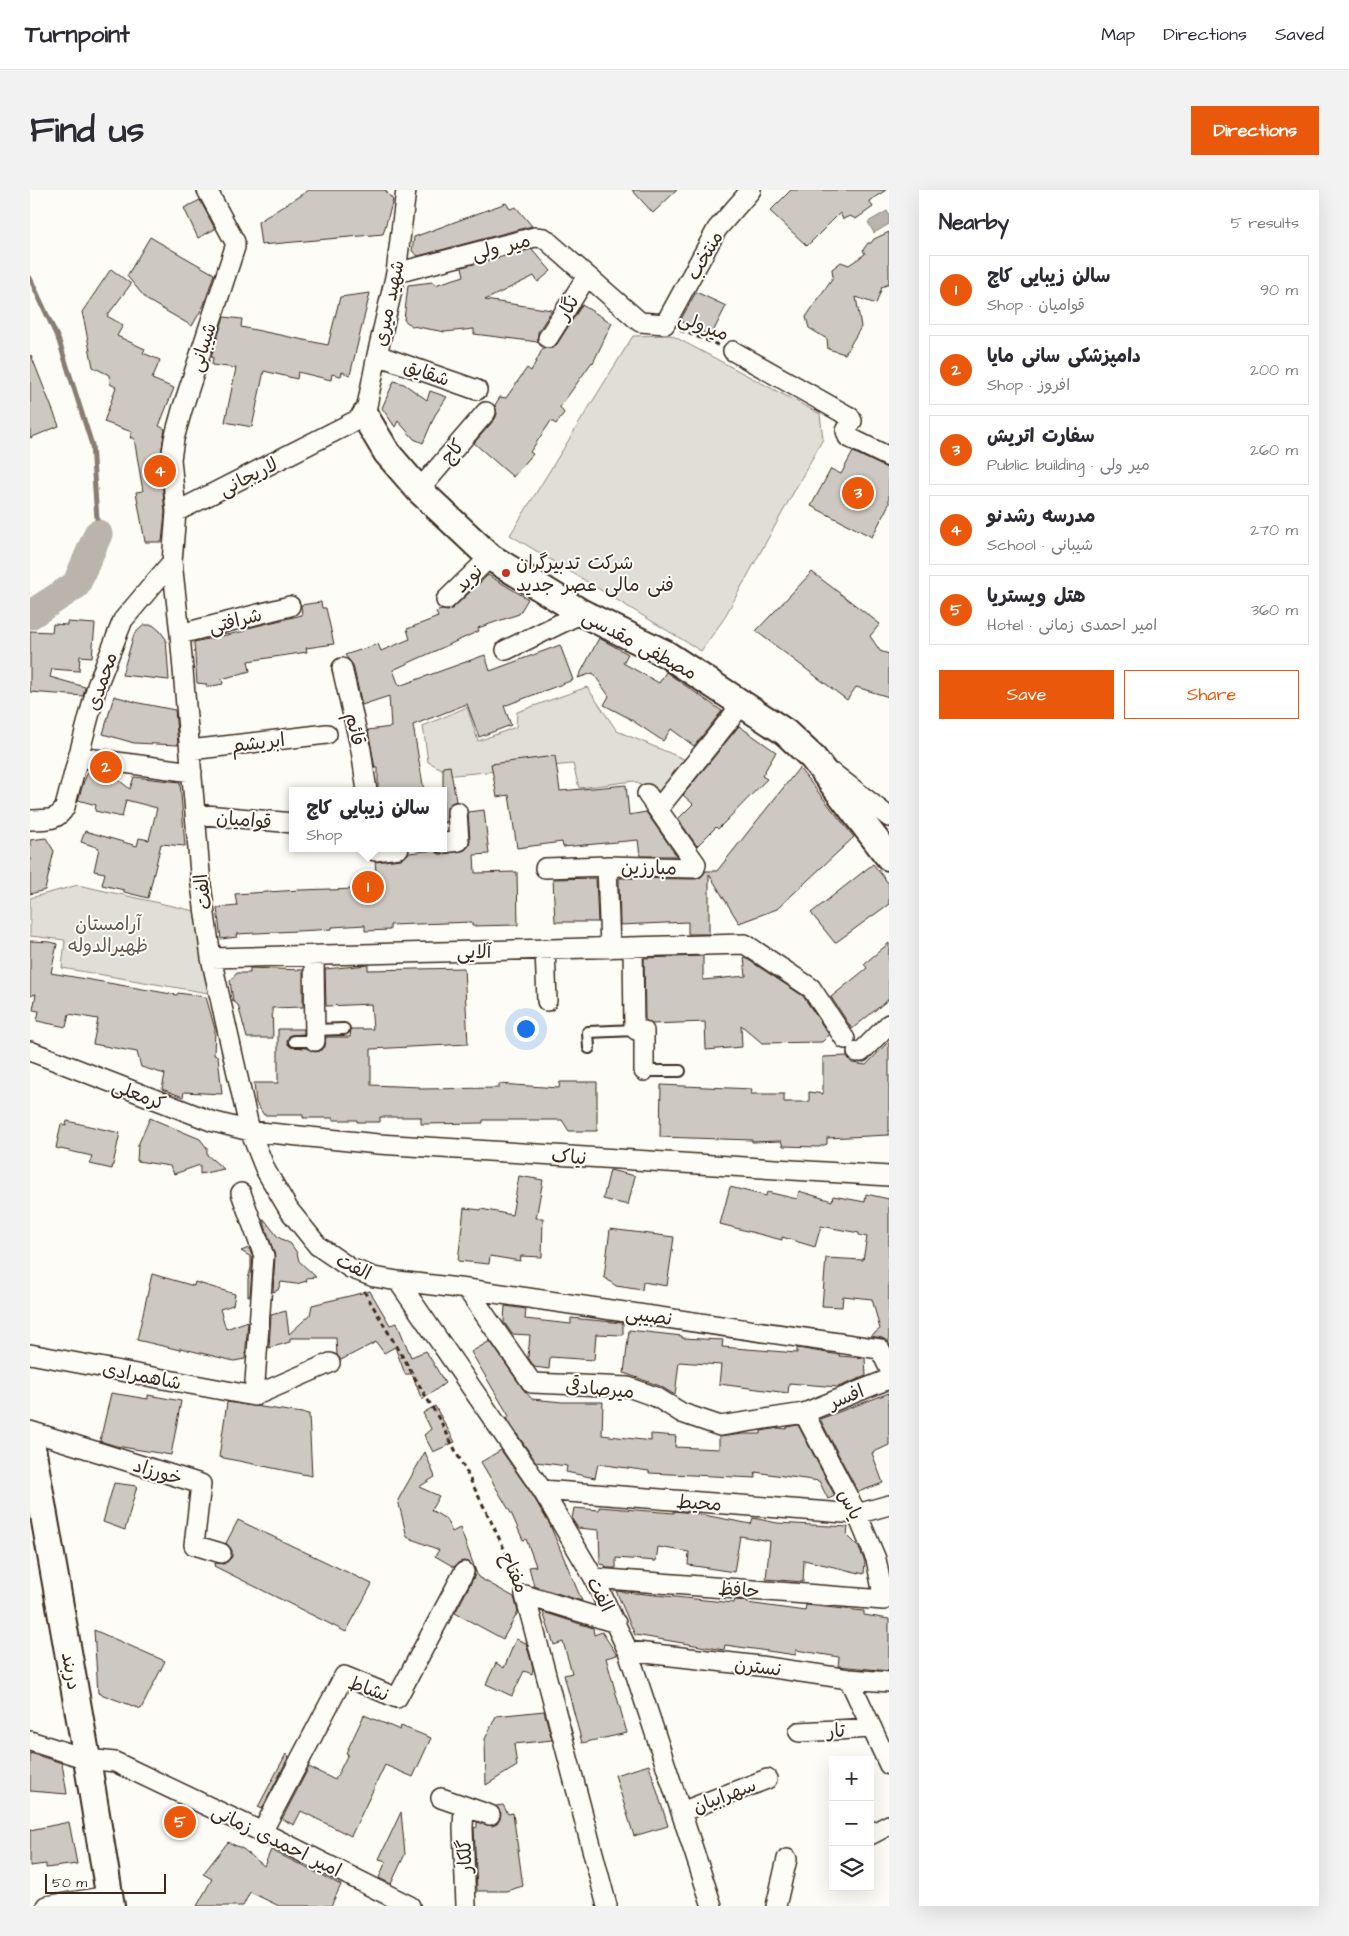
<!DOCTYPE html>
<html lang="en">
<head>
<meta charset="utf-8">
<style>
	:root { --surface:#fff; --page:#f2f2f3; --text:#2b2b33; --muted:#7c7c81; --line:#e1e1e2; --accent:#ea580c }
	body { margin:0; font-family:"Architects Daughter","Playpen Sans Arabic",sans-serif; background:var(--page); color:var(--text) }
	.controls { position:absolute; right:15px; bottom:15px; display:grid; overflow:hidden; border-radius:0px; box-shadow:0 5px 20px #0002 }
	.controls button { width:45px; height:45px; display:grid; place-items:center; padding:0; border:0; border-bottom:1px solid var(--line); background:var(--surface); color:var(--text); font:25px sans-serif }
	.scale { position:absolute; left:15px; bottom:12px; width:121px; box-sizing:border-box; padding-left:5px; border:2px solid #3b2a1e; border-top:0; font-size:14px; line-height:18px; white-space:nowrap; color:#3b2a1e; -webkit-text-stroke:4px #fdfcf7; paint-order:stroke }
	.you { position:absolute; left:495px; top:838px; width:18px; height:18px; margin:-12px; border:4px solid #fff; border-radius:50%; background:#1a73e8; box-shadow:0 0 0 8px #1a73e833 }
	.badge { display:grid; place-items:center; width:32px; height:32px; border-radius:50%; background:var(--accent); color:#fff; font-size:16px; font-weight:700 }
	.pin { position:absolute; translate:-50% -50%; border:2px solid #fff; box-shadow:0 1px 5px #0006 }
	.popup { position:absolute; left:259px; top:597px; width:158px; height:65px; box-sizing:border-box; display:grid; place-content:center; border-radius:0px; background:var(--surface); filter:drop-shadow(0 1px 4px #0005); font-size:16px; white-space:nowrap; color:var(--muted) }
	.popup b { font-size:19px; color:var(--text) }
	.popup::after { content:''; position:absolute; left:50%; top:100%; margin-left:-10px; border:10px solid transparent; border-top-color:var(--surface) }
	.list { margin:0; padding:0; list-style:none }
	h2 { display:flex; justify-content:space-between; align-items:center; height:65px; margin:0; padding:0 20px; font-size:21px }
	h2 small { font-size:16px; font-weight:400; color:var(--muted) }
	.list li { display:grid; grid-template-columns:32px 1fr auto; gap:15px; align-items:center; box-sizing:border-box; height:70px; margin:0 10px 10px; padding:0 10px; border:1px solid var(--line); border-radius:0px }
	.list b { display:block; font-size:19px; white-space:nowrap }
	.list p { margin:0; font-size:16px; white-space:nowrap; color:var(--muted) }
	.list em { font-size:16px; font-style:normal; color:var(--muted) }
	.actions { display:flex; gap:10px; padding:15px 20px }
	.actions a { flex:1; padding:11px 0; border:1px solid var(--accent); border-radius:0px; text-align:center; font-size:18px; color:var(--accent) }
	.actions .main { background:var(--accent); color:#fff }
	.icon { flex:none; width:28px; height:28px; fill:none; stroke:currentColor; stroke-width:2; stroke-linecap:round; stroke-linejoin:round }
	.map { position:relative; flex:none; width:859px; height:1716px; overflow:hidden; border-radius:0px }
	header { display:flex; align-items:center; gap:30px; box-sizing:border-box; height:70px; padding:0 25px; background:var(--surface); border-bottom:1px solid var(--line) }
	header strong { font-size:24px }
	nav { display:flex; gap:28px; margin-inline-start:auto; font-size:18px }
	.intro { display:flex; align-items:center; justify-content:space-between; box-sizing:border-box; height:120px; padding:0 30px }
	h1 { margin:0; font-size:35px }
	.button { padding:12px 22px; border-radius:0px; background:var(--accent); color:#fff; font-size:18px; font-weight:700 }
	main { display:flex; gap:30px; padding:0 30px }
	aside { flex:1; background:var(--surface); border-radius:0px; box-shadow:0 5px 20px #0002 }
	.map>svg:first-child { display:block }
	.green { fill:#e1ded7; stroke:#8e847a }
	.water { fill:#bbb4ad; stroke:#887d74 }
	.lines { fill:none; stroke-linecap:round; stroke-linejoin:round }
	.stream { stroke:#887d74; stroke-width:5 }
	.river { stroke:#bbb4ad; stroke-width:29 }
	.building { fill:#cdc8c2; stroke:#3b2a1e }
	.service-casing { stroke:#3b2a1e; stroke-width:14 }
	.minor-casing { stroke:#3b2a1e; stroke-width:22 }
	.secondary-casing { stroke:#3b2a1e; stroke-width:30 }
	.path { stroke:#3b2a1e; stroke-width:3; stroke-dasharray:5 4; stroke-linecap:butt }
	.service { stroke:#fdfcf7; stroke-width:10 }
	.minor { stroke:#fdfcf7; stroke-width:19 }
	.secondary { stroke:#fdfcf7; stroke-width:26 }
	.poi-dot { fill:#c8321e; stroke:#fdfcf7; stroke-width:2 }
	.labels { text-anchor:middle; stroke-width:4; stroke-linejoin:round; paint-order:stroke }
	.street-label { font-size:19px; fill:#3b2a1e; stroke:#fdfcf7 }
	.poi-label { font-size:19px; fill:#3b2a1e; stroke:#fdfcf7; text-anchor:start }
	.park-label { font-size:19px; fill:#64574c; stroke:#fdfcf7 }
</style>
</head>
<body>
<header>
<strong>Turnpoint</strong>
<nav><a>Map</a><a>Directions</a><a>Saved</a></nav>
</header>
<div class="intro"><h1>Find us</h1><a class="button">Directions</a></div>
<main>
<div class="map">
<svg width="859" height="1716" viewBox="0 0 859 1716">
	<rect width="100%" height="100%" fill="#fdfcf7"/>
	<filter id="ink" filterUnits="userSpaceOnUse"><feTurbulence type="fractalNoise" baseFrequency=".02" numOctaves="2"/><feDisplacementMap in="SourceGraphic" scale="10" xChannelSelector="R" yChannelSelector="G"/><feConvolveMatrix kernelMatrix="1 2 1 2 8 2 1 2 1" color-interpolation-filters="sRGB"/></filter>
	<g filter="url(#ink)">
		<path class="green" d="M641,145L790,224L793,249L693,430L671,461L480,345L603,146Z
			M557,497L587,541L654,569L627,605L604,591L549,598L543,574L424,585L398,572L393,536L437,517L448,551L486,537L487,522Z
			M48,695L165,721L178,803L32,778L35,750L0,746V708Z"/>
		<path class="water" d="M857,21L859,25V34L844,43L838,32Z"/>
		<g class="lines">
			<path class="stream" d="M0,88L29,151L62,255L68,344"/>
			<path class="river" d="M0,425L46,395L68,344"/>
		</g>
		<path class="building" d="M279,0H355L363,10L353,44L231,55L228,32Z
			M602,0H647L623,23Z
			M761,0H856L839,11L843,17L826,29L820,26L813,29L810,23L777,56L740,21Z
			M170,10L185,39L168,48L154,18Z
			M476,13L480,19L486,17L502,36L388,66L382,61L384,47Z
			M859,42V94L852,97L846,114L826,107L831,137L815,164L798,159L797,149L779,138L776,127L803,87L802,79L811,72L819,75L835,64L833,60L838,53H841L844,49Z
			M120,47L184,84L174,115L162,136L117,110L97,86Z
			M502,59L521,81L508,92L504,86L455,110L522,120L508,142V152L444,144V139L415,142L382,136L374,130L378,95L403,92L405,95L434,86L432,77Z
			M81,79L101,94L77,126L93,135L87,146L115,159L113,163L130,170L122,189L144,198L129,236L135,239L130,270L135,322L132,352H115L106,302L113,301L104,248H100L102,242L74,232L86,197L80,194L79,185L63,177L55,135L52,122Z
			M666,102L696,116L681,146L650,131Z
			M340,103L320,185L312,182L311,186L302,184L301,190L268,182L267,189L234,181L222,237L195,232L206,178L182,175L183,167H181L194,127L212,129L211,137L298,155L310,107Z
			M552,115L582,133L563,173L562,172L530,217L534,223L526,234L521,231L500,262L503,264L483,287L444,253L465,229L467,224L465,215L470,207L476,208L497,178L501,181L513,158H523L527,154Z
			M1,165L29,236L0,248V166Z
			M364,191L374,194L397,210L400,201L417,207L405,225L393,253L384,249L368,231L365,237L352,218Z
			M823,262L859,279V314L842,347L781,316L801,279L811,284Z
			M782,382L850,434L840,446L850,461L859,464V507L826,497L817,510L726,441Z
			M458,385L498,409L489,424L448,438L449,441L363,480L369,496L455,465L460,481L530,455L543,490L474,516L481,535L449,547L437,514L383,535L394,601H348V578H345L338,540L361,537L359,506L332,515L323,475L315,465L348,454L351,461L380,449L377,439L408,427L406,422L411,420L418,421L423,418Z
			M291,412L292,418H296L304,454L276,458L277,462L218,471L220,481L192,489L193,494L177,497L176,494L167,493L164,452L215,441L214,439L272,425L271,415Z
			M37,432L65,434L62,467L50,466L49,481L22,479L20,487L55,497L53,506L0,502V441L22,442L23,434L37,435Z
			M114,435H123L130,441L136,449L139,490L92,485L104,444Z
			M569,448L598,464L593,473L629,493L636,482L692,521L664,556L641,539L633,551L597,527L574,515L579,506L563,483L548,488Z
			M84,506L109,513L145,520L148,555L104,553L73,544Z
			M709,536L746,562L732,586L737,589L688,639L686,637L667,656L648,629L663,614L653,605Z
			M525,566L530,601L596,595L599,625L616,622L647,666H610L608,650L533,657L532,652L487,658L479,605L467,607L461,574Z
			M420,576L426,611L417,617L416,633H413V577Z
			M769,578L824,647L747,719L709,733L679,684V744H658V732L590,735L589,688L665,689L670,688L676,681H687Z
			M58,582H74L73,588H86L100,599L104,587L150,592L155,656L131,654L118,708L94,702V700L72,695L75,683L64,681L69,658L51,652L55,641L107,656L109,648L119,650L127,618L96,610L92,627L65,621L66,615L48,610L54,591Z
			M454,620L459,664L444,665L445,683L487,682L488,735L442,736V732L360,735V740L335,741V735L302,737V739L287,740L206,744L207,747L191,749L187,718L207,716L205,704L270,700L300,699V700L348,698L345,672L371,669L379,663L404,660L409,664H414L435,660L439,656L440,651L438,622Z
			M16,648L24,661L15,700L0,704V650Z
			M843,674L859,694V714L805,753L781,723Z
			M566,688L568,732H525L523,689Z
			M0,751L21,752L27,754L21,783L147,805L148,803L176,807L185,839L184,865L188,866L192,904L154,902L153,907L132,899L135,884L111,877L107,862L63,854L68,829L39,824L36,837L7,831L9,821L3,820L6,804L0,806Z
			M859,753V809L822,839L801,807L837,778L834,774Z
			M673,766V790L716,786L714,767L773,806L799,845L792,852L732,853L711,835L712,857L676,860L675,832L622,834L615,830L614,768Z
			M338,775V780L434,778L438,854L341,859V895L390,897V899L469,898V894L529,898L530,892H567V941H539L532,930H453V933L391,934V927H350V932H327V930H303V928H273V925H234L226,913L224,893H248V839H274V844L260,845L257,851L258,854L261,857L276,858L285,862L290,861L295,857L296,847H320L321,839H343L341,814L296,816L295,779Z
			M220,778L273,780V817L242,818L243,848H217L208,815L203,811L200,791L207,783H220Z
			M859,851V945L797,948V954L789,957L753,956L751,951L722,952V950L630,947L631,895L722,899L721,904H754V912H779V902L793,904V867L817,866L822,873L836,875Z
			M120,928L170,949L177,958V965L194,979L170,984V975L144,984L140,976L107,971L108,955Z
			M37,931L90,943L82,979L60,974L62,966L26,958L31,934L36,936Z
			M580,980L605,986L598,1015L573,1009Z
			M489,986L513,990L506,1028H513L512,1067L491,1066L490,1071L460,1066L459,1074L428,1071L434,1018L451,1020V1019L482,1025Z
			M700,997L736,1006L737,1002L767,1009L769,1001L802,1011L803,1006L835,1012L836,1004L859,1009V1153L852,1148L841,1146L850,1139L842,1109L813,1106L812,1117L792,1116L796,1068L833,1070L837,1047L829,1045V1043L791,1036L785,1057L752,1047V1050L690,1034Z
			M233,1029H234L248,1047L261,1054L267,1063L269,1071L286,1087L276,1088L277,1091L266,1094L251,1092L248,1100L243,1102L245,1066Z
			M580,1039L644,1047L637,1096L613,1092L612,1100L586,1096L574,1087Z
			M219,1058L223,1068L220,1106H218V1089L221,1078V1067L211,1061Z
			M122,1084L164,1096L165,1092L205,1104L203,1115L190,1119L196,1139L218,1131L215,1169L204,1171L150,1158V1160L107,1150Z
			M340,1101L360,1135L367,1133L381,1167L396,1161L415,1193L392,1210L382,1184H375L365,1157L354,1163L346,1152L311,1170L307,1165L306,1148H260V1152L239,1158L241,1125L256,1121L259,1144L280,1125L282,1115Z
			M475,1116L496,1119L495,1129L541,1134V1128L593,1133V1145L566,1144L564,1170L520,1167L519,1179L504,1177L498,1167L500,1145L482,1144L474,1132Z
			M599,1140L652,1146V1148L693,1150L692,1157L767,1163V1158L810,1165L809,1166L835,1168L836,1186L808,1197L759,1193L758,1203L689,1194L691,1175L649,1172L645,1205L630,1196L594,1183Z
			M460,1151L493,1199L502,1209L532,1212H573L572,1245L621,1251V1244L646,1246L645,1257L689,1259V1247L713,1244H731V1241L749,1238L756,1239L757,1237L768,1235L805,1306L798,1309L789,1291L725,1282L726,1288L619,1283V1281L568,1274L565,1288L536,1282L537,1276L506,1272L477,1229L479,1226L441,1162Z
			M81,1203L118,1209V1205L151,1211L141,1265L86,1256L70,1251Z
			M859,1203V1255L842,1263L853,1293L828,1302L790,1229Z
			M197,1212L279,1224L282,1286L189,1267Z
			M405,1216L425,1252L403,1262L394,1245L401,1239L393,1223Z
			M471,1260L503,1306L520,1335L552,1411L504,1396L499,1377L506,1376L496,1349L493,1350L482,1325L451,1272Z
			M395,1262L405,1287L389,1297L409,1306L401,1320L416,1329L422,1342L430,1338L448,1387L484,1407L488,1422L473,1449L425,1423L444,1387L445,1381L443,1376L439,1372L433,1371L428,1373L424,1377L405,1366L409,1360L377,1347L368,1310Z
			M84,1293L107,1296L95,1340L73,1332Z
			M569,1317L644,1323V1321L663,1323L721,1334L723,1328L747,1333L818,1337L817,1345L828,1356L835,1372L834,1384L774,1370L773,1392L736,1389L740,1351L710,1346L704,1382L658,1375L659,1362L628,1357L626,1371L586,1368V1378H576L575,1375L570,1374L569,1340L548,1338L542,1329L544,1318L569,1320Z
			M208,1330L342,1394L316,1442L184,1376L185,1373L194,1374L202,1367V1360L196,1353Z
			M586,1401L704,1413L705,1410L717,1411V1413L775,1421L776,1415L834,1421V1425L859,1429V1481L808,1476L809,1467L766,1460V1465L695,1455L694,1460L605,1445Z
			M513,1422L563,1438L564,1445L572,1442L587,1465L576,1468L597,1543L552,1553L534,1485L542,1483L533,1452L524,1455Z
			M64,1440L135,1471L111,1519L68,1503Z
			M486,1449L496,1453L503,1478L502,1484L494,1481L482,1506L456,1494L466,1473L474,1478Z
			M514,1521L522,1550L484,1554L487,1576L456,1595L455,1549L466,1526Z
			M334,1525L370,1540L371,1536L401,1548L383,1587L355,1575L321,1646L271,1621L264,1635L252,1629L279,1577L305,1590L318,1564L316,1563Z
			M0,1563L32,1573L37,1604L0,1601Z
			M256,1564L259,1566L232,1619L228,1617Z
			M619,1575L638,1636L604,1646L585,1585Z
			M473,1615L478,1624L483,1623L493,1696L476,1701H447L444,1638L447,1637V1632L462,1636L467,1634L470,1629L471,1623L466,1616Z
			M371,1622L375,1664L361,1694L349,1688L356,1671L349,1669Z
			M39,1632L47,1674L16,1678V1674L0,1676V1640Z
			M198,1652L213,1659L234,1676L241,1660L311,1695L301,1716H249L220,1702L213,1716H167L182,1689L173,1684Z"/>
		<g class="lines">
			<g class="service-casing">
				<path id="service" d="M285,840L314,839
					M264,851H285
					M559,858L558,842L606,840
					M614,881H650"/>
			</g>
			<g class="minor-casing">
				<path id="minor" d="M376,0L366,83L347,165L335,226L146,322L142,372L150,444L171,695L181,768L220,941L236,981L259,1020L288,1056L320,1078L344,1087L368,1091L512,1300L564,1388L598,1461L682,1716
					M366,83L505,47L514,48L610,132L635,134L687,39L721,0
					M518,148L557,86
					M703,161L820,227L822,231L816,241L818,247L859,267
					M347,165L447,200
					M389,300L456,222
					M146,322L141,269L144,249L152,220L205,57V52L177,0
					M416,410L460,367
					M150,444L260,416
					M476,460L552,423
					M312,478L331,560L337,601
					M160,560L297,544
					M49,567L162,582
					M804,584L859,627
					M628,619L713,513
					M165,624L263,633
					M0,630C16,629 27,632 35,617L67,496L93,430L142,372
					M413,653L429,651L427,622
					M345,658V661L369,658
					M577,676L580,758
					M515,678L577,676L665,678L666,674L617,604
					M603,757L604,838L606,840L614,841V881
					M515,759L517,811
					M284,765L285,851
					M181,768L715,754L781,798L815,849
					M0,861L181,931L220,941L348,954L859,986
					M827,862H831L859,834
					M368,1091L437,1099L850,1159L859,1178
					M437,1099L502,1193L598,1197L626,1207L652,1223L690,1236L774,1223L859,1189
					M0,1164L224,1206L234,1066L211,1003
					M224,1206L300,1173
					M0,1241L171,1294L164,1355L191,1363
					M512,1300L827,1324L859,1315
					M564,1388L854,1410L846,1369L827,1324L774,1223
					M495,1405L577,1716
					M495,1405L586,1433
					M598,1461L730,1476L819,1489L859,1492
					M819,1489L859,1575
					M769,1542L842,1538
					M0,1551L57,1569L85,1572L232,1642L380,1716
					M411,1608L460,1625
					M434,1616L433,1638L436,1716
					M651,1622L737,1589
					M232,1642L314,1486L367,1508L434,1382
					M840,1645L859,1635
					M16,1716L79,1706
					M746,1716L757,1669"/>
			</g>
			<g class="secondary-casing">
				<path id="secondary" d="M335,226L357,263L389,300L460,367L552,423L636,464L755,542L783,568L859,667
					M0,1246L57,1569L81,1716"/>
			</g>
			<path class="path" d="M650,140L688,155
				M334,1101L412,1234L457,1323L489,1390"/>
			<use href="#service" class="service"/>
			<use href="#minor" class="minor"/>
			<use href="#secondary" class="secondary"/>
		</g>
	</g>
	<circle class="poi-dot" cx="476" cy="383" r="5"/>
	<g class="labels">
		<g class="street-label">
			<text transform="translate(471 56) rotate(-14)" y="7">میر ولی</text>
			<text transform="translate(674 65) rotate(-60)" y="7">منتخب</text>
			<text transform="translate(358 113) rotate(-78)" y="7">شهید میری</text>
			<text transform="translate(537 117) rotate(-58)" y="7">نگار</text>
			<text transform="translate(674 135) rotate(21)" y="7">میرولی</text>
			<text transform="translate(172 157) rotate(-72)" y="7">شیبانی</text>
			<text transform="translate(397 182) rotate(19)" y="7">شقایق</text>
			<text transform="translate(422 261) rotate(-49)" y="7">کاج</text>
			<text transform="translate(218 286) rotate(-27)" y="7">لاریجانی</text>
			<text transform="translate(438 388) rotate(-44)" y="7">نوید</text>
			<text transform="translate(205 430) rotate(-14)" y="7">شرافتی</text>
			<text transform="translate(610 454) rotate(28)" y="7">مصطفی مقدسی</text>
			<text transform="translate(71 491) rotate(-71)" y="7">محمدی</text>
			<text transform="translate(326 539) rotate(77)" y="7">قائم</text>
			<text transform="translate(228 552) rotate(-7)" y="7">ابریشم</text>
			<text transform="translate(214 629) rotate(5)" y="7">قوامیان</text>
			<text transform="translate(619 677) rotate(1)" y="7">مبارزین</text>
			<text transform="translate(172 702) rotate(-97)" y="7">الفت</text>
			<text transform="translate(444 761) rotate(-1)" y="7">آلایی</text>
			<text transform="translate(109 904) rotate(21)" y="7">کرمعلی</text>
			<text transform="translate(539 966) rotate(4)" y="7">نیاک</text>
			<text transform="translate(324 1076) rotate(26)" y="7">الفت</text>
			<text transform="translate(619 1125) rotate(8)" y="7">نصیبی</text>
			<text transform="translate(112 1185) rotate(11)" y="7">شاهمرادی</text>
			<text transform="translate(570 1198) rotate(5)" y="7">میرصادقی</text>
			<text transform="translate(816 1206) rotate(-22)" y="7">افسر</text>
			<text transform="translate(128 1281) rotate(17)" y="7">خورزاد</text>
			<text transform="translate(669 1312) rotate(4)" y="7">محیط</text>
			<text transform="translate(821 1314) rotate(63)" y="7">یاس</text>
			<text transform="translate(485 1382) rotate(66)" y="7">مفتاح</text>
			<text transform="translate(709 1399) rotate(4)" y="7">حافظ</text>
			<text transform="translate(571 1404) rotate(63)" y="7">الفت</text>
			<text transform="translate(728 1476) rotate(7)" y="7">نسترن</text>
			<text transform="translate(42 1481) rotate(80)" y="7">دربند</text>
			<text transform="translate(339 1498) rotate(19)" y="7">نشاط</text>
			<text transform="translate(806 1540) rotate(-3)" y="7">تار</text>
			<text transform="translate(694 1605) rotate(-21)" y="7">سهرابیان</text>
			<text transform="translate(247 1650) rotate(26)" y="7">امیر احمدی زمانی</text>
			<text transform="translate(434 1666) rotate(-92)" y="7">گلکار</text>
		</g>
		<g class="poi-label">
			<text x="486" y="379">شرکت تدبیرگران<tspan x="486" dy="22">فنی مالی عصر جدید</tspan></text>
		</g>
		<g class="park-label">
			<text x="78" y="740">آرامستان<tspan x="78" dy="22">ظهیرالدوله</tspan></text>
		</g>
	</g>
</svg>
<div class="controls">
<button>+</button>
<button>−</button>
<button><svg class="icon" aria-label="layers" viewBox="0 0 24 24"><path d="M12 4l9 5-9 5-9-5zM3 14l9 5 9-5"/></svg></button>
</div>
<div class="scale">50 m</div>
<div class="you"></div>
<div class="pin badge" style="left:338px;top:697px">1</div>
<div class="popup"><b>سالن زیبایی کاچ</b>Shop</div>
<div class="pin badge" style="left:76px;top:577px">2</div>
<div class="pin badge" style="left:828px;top:303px">3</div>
<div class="pin badge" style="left:130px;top:281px">4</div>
<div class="pin badge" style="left:150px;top:1632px">5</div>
</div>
<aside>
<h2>Nearby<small>5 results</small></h2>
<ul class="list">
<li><span class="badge">1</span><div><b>سالن زیبایی کاچ</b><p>Shop · قوامیان</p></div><em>90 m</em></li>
<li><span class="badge">2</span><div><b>دامپزشکی سانی مایا</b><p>Shop · افروز</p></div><em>200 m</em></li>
<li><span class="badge">3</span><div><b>سفارت اتریش</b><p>Public building · میر ولی</p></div><em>260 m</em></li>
<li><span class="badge">4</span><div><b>مدرسه رشدنو</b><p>School · شیبانی</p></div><em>270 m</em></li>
<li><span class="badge">5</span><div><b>هتل ویستریا</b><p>Hotel · امیر احمدی زمانی</p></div><em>360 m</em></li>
</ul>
<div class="actions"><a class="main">Save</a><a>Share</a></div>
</aside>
</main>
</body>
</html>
